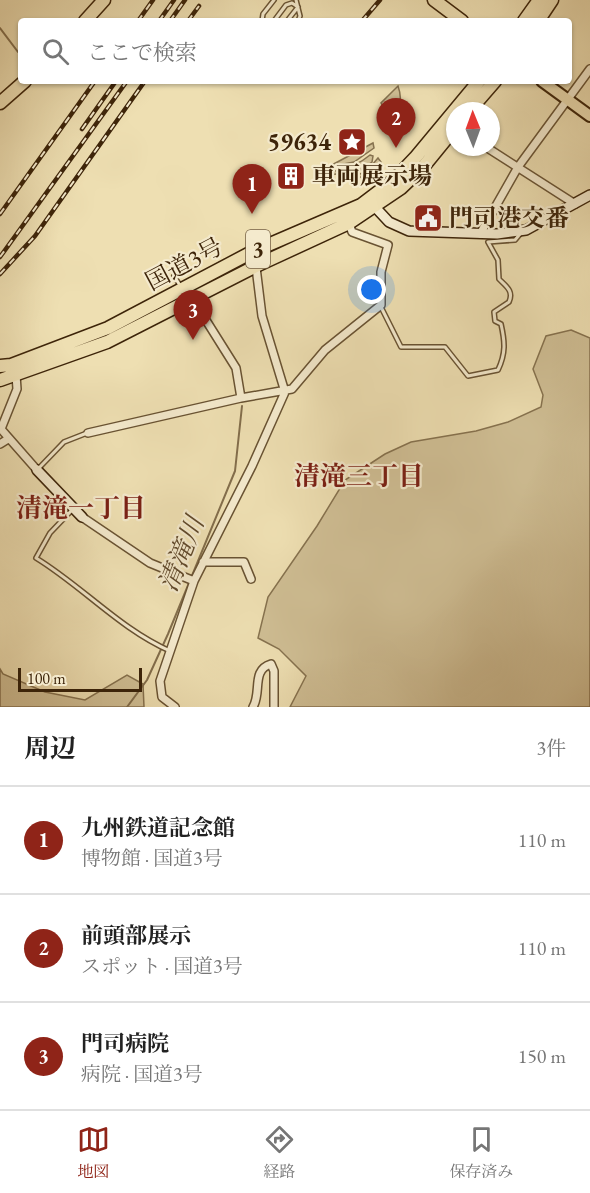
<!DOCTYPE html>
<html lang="ja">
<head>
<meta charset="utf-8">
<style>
	:root { --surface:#fff; --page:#f6f6f6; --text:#222; --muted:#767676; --line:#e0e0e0; --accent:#8f2418 }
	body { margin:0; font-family:"EB Garamond","Noto Serif JP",serif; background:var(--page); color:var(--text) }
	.compass { position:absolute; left:446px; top:102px; width:54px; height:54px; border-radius:50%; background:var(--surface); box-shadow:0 2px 4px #0004; rotate:359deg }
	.scale { position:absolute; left:18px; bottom:15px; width:124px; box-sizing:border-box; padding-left:6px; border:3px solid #3d2409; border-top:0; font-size:16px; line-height:21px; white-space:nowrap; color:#3d2409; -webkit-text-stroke:4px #f4eacd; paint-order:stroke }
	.you { position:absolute; left:372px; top:290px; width:21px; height:21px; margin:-15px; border:4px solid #fff; border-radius:50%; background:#1a73e8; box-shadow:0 0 0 9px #1a73e833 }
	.badge { display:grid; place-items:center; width:39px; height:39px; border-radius:50%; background:var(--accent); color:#fff; font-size:20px; font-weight:700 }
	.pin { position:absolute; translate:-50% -50px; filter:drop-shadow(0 2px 3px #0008) }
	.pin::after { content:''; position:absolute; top:32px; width:21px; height:18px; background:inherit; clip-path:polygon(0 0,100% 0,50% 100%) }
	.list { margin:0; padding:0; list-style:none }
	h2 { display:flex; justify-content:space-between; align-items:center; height:78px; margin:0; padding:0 24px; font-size:26px }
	h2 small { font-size:20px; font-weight:400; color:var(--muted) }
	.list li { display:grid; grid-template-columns:39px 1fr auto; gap:18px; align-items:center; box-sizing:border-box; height:108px; padding:0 24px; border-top:2px solid var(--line) }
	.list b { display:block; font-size:22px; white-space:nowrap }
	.list p { margin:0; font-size:20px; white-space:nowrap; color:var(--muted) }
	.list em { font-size:20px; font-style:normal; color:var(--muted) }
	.icon { flex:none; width:33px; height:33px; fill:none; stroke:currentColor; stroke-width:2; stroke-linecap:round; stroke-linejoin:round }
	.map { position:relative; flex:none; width:590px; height:707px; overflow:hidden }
	.search { position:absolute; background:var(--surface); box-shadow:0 2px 4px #0004; left:18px; right:18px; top:18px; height:66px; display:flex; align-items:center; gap:15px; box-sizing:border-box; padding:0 21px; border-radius:6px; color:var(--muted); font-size:22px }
	.sheet { height:402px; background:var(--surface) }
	nav { display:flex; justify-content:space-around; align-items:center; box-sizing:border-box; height:84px; border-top:2px solid var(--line); background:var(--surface); font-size:16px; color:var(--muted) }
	nav a { display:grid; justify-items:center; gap:3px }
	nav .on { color:var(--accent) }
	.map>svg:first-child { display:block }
	.green { fill:#d0bf95; stroke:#86724f; stroke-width:1.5 }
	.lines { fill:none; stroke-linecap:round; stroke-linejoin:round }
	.stream { stroke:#836e4c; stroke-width:2 }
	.lane-casing { stroke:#695333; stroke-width:6 }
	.street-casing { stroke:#695333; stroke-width:10 }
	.secondary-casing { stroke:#3d2409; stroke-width:12 }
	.primary-casing { stroke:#3d2409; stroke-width:14 }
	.highway-casing { stroke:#3d2409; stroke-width:15 }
	.lane { stroke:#f4eacd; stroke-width:3 }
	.street { stroke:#f4eacd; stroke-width:7 }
	.secondary { stroke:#f4eacd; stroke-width:9 }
	.primary { stroke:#eedfb2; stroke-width:10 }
	.highway { stroke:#eedfb2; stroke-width:12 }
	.rail-casing { stroke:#3d2409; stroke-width:4.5 }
	.rail { stroke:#f4eacd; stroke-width:2; stroke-dasharray:7; stroke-linecap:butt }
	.labels { text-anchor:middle; stroke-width:4.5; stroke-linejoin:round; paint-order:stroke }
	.shield { fill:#f4eacd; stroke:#745f44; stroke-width:1.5 }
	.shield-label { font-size:22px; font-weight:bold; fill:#3d2409 }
	.poi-label { font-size:24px; font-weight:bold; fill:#3d2409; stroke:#f4eacd; text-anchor:start }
	.street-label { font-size:24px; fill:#3d2409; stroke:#f4eacd }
	.neighbourhood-label { font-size:26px; font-weight:bold; fill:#7a1f14; stroke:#f4eacd }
	.water-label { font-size:26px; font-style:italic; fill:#60492b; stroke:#f4eacd }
</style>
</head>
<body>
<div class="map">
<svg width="590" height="707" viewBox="0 0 590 707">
	<rect width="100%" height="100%" fill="#eedfb2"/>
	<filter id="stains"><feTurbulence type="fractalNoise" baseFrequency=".00333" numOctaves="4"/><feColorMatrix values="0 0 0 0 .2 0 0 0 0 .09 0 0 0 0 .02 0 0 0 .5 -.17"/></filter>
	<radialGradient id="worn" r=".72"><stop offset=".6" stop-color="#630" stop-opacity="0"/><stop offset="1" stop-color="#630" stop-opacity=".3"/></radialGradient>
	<path class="green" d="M398,86C403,100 400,109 389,117L381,103Z
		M373,143L374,148L354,162L328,167Z
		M370,155L373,156L372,162L361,170L324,176C341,166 352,170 370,155Z
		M378,158L381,162L375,174L363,180L361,177L356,179V175L366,172Z
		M571,330L590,338V707H290L306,676L279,649L258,638L268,597L317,526L345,480L385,454L411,442L476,431L508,422L541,407L543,395L533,369L546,336Z
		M0,669L3,674L45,692L85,700L127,675L143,684L144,707H0Z"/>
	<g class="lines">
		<path class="stream" d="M0,28L18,52
			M127,707L147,680L168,634L235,471L242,406"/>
		<g class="lane-casing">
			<path id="lane" d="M296,0L300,16L298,21
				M262,21L263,14L274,0
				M274,21L286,5L292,3L298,7L287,21
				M174,276L181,287
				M381,307L401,347H445L468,376L498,370C506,353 505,342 501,324L495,321L494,312L509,302C514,291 506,286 499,279L498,260L488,242L515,240L520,234
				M38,469L64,442L87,433
				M72,510L50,533L36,558C82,586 120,629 170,651"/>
		</g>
		<g class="street-casing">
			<path id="street" d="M486,147L575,204
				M480,234L518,167L590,69
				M192,298L236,368L241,398
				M16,375L17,389L1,429L37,470
				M88,433L241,398L292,389L325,350L381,305V272L388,245L352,232L349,223
				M0,444L8,439
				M82,517L150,563L194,581
				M203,562H244L251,579
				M175,707L162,697L160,681L194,581L252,466L285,392L262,316L254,251
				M253,707C262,692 251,670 271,664L274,671V707"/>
		</g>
		<g class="secondary-casing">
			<path id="secondary" d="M375,207L389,222L409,231L497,234L526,230L590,195
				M37,470L82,517"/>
		</g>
		<g class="primary-casing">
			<path id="primary" d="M542,81L590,116"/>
		</g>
		<g class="highway-casing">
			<path id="highway" d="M434,0L462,21
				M85,21L104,0
				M524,21L539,0
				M538,21L552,0
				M0,103L25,81
				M469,111L495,81
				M0,366L11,365L108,328L254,251L361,205L394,180L415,158L479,81
				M0,380L107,342L258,265L349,223L401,188L424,166L455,128"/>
		</g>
		<use href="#lane" class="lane"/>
		<use href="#street" class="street"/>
		<use href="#secondary" class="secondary"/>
		<use href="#primary" class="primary"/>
		<use href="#highway" class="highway"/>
		<g class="rail-casing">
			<path id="rail" d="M138,21L153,0
				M159,21L174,0
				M170,21L185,0
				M188,21L199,6
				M362,21L380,0
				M82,129L116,81
				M0,214L95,81
				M0,257L127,81
				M0,274L35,236L145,81"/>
		</g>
		<use href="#rail" class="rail"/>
	</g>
	<defs>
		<g id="sight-square" transform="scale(1.5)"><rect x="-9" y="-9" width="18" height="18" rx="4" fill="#8f2418" stroke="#f4eacd"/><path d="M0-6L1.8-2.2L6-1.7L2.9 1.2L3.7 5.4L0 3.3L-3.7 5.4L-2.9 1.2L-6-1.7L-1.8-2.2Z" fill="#fff"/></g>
		<g id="building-square" transform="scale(1.5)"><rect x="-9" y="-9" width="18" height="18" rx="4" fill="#8f2418" stroke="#f4eacd"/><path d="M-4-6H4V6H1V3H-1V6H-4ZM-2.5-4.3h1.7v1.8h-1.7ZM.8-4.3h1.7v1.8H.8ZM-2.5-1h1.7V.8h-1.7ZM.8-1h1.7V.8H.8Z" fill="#fff"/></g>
		<g id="civic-square" transform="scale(1.5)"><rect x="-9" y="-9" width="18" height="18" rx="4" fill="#8f2418" stroke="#f4eacd"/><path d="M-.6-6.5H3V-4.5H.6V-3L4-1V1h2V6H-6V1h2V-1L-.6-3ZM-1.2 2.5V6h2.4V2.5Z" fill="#fff"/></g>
	</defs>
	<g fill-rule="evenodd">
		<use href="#sight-square" x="352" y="142"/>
		<use href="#building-square" x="291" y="176"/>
		<use href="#civic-square" x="428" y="218"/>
	</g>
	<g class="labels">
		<rect class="shield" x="246" y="230" width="24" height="38" rx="4.5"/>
		<g class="shield-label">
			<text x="258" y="257">3</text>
		</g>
		<g class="poi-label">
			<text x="331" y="150" text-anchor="end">59634</text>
			<text x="312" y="184">車両展示場</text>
			<text x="449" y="226">門司港交番</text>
		</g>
		<g class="street-label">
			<text transform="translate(184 264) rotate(-28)" y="8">国道3号</text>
		</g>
		<g class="neighbourhood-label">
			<text x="359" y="485">清滝三丁目</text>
			<text x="81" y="517">清滝一丁目</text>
		</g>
		<g class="water-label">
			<text transform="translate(181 554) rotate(-68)" y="9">清滝川</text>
		</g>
	</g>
	<rect width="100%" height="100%" filter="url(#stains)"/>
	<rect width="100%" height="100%" fill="url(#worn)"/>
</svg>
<svg class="compass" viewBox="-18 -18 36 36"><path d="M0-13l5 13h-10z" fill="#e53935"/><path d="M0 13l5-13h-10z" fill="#767676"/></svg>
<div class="scale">100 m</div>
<div class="you"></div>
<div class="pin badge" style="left:252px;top:214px">1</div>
<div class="pin badge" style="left:396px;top:148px">2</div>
<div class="pin badge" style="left:193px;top:340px">3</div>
<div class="search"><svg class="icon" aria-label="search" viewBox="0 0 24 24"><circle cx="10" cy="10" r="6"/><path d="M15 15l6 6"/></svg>ここで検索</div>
</div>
<section class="sheet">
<h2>周辺<small>3件</small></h2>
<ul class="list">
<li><span class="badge">1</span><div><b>九州鉄道記念館</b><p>博物館 · 国道3号</p></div><em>110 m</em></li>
<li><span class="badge">2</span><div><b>前頭部展示</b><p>スポット · 国道3号</p></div><em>110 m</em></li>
<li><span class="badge">3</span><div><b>門司病院</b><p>病院 · 国道3号</p></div><em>150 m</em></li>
</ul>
</section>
<nav>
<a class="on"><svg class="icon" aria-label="map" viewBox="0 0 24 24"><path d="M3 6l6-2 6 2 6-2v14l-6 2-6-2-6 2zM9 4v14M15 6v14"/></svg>地図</a>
<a><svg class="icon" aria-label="directions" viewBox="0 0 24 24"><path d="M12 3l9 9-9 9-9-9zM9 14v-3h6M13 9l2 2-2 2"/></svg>経路</a>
<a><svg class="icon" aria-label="saved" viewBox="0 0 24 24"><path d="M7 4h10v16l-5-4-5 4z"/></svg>保存済み</a>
</nav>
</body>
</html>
